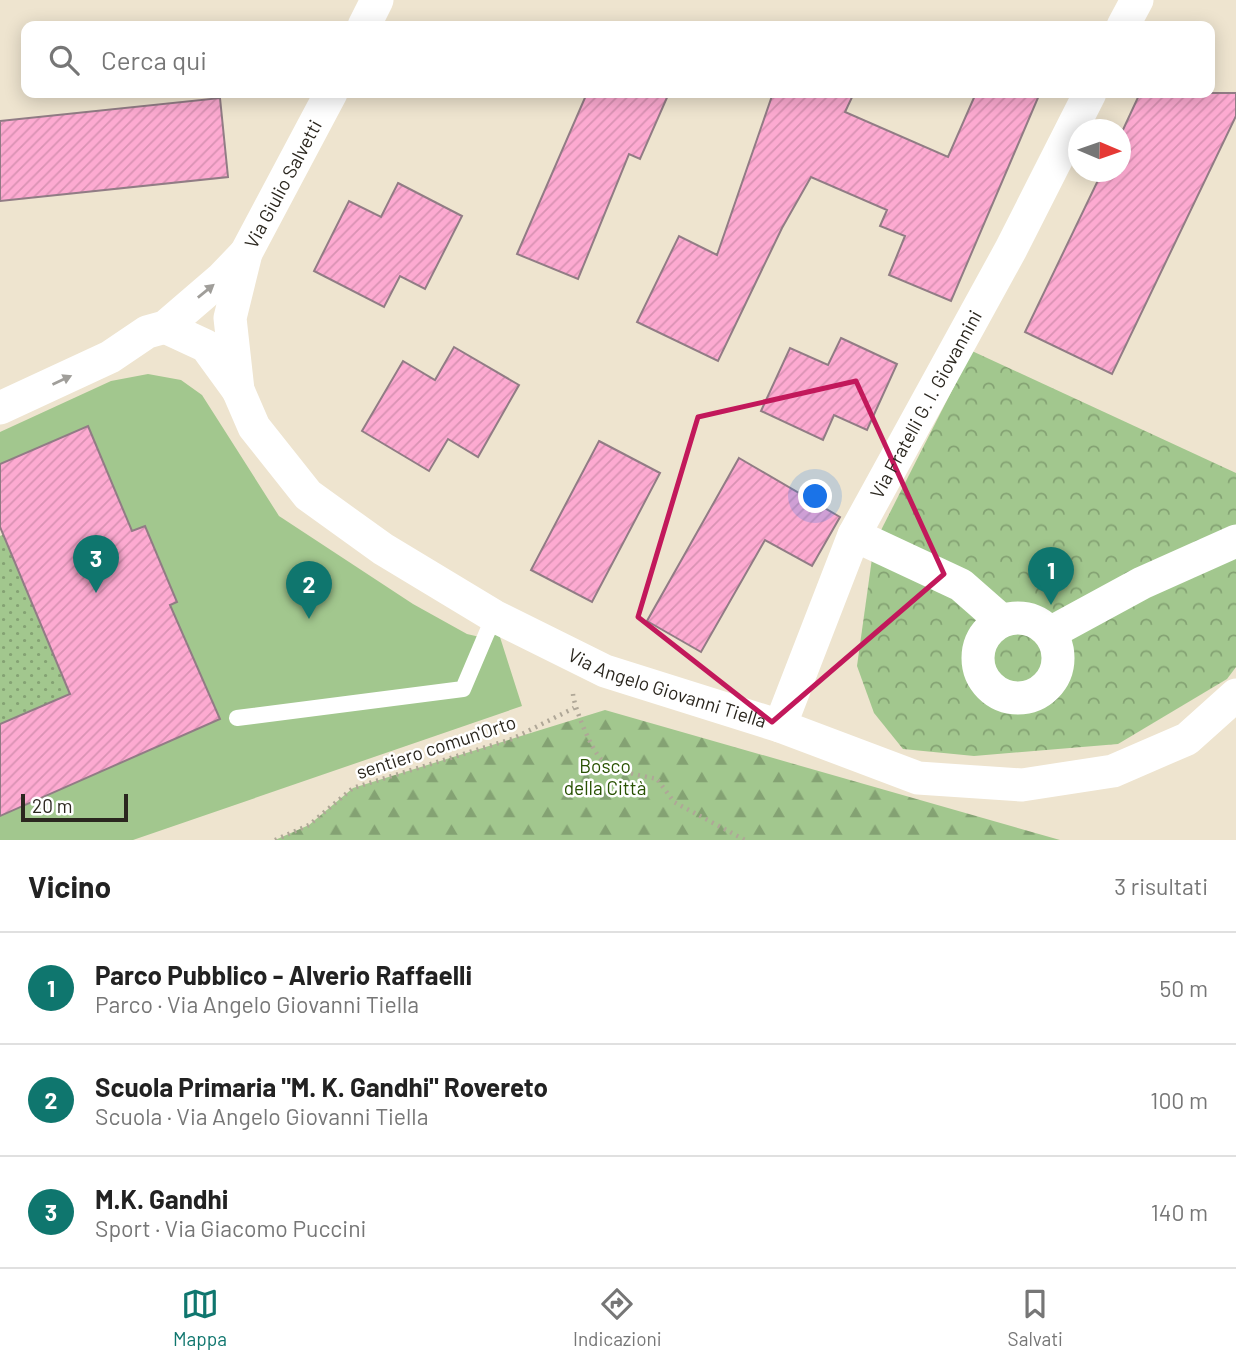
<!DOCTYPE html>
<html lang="it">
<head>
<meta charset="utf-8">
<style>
	:root { --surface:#fff; --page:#f2f2f2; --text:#222; --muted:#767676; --line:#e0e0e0; --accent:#0f766e }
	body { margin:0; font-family:Barlow,sans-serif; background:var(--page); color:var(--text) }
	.compass { position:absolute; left:1068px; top:119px; width:63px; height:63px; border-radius:50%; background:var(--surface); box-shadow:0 4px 18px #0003; rotate:92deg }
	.scale { position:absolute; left:21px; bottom:18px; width:107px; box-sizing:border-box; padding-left:7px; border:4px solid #2b271f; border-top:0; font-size:19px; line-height:24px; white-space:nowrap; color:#2b271f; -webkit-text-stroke:5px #fff; paint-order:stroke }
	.you { position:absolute; left:816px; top:497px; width:24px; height:24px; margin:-18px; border:5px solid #fff; border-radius:50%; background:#1a73e8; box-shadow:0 0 0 10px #1a73e833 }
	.badge { display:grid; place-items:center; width:46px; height:46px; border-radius:50%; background:var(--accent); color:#fff; font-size:23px; font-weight:700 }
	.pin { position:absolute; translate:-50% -58px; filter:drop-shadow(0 2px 4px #0008) }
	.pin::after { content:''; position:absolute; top:37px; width:24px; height:21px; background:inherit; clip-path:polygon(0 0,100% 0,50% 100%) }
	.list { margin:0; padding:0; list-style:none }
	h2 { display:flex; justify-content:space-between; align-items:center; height:91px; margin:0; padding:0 28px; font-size:30px }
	h2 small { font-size:23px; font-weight:400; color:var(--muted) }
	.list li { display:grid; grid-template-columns:46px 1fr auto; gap:21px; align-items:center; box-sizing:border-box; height:112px; padding:0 28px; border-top:2px solid var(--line) }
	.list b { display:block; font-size:26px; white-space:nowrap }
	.list p { margin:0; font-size:23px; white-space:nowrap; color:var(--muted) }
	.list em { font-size:23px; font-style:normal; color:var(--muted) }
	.icon { flex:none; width:38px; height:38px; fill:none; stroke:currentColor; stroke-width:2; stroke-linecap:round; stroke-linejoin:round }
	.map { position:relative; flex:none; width:1236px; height:840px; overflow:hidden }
	.search { position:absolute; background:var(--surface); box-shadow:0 4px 18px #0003; left:21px; right:21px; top:21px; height:77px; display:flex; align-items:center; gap:18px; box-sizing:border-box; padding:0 24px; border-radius:14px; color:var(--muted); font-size:26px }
	.sheet { height:427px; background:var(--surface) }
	nav { display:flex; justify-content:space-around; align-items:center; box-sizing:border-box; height:98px; border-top:2px solid var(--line); background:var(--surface); font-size:19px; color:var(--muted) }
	nav a { display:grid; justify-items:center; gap:4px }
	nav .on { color:var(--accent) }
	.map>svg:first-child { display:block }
	.grass { fill:url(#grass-dots) }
	.forest { fill:url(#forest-firs) }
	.park { fill:url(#park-crowns) }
	.garden { fill:#a2c78e }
	.building { fill:url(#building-hatch); stroke:#917c85; stroke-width:2 }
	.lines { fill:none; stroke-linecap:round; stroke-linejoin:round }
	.path { stroke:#afa797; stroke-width:4.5; stroke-dasharray:2 5; stroke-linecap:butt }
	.lane { stroke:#fff; stroke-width:16 }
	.street { stroke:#fff; stroke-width:33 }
	.oneway { fill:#a09e9a }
	.marked { fill:none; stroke:#c2185b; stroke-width:5; stroke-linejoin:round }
	.labels { text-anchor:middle; stroke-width:5; stroke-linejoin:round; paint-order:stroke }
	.street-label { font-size:19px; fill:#2b271f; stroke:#fff }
	.park-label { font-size:19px; fill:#295203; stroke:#fff }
</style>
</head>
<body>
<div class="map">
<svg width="1236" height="840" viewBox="0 0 1236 840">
	<defs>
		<pattern id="grass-dots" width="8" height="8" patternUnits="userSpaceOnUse" patternTransform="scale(1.75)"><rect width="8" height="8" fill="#a2c78e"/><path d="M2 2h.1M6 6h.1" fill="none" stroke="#84a273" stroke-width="1.8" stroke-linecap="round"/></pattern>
		<pattern id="forest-firs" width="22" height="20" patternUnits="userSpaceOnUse" patternTransform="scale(1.75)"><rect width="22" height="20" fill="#a2c78e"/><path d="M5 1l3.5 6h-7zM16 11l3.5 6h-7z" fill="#84a273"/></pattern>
		<pattern id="park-crowns" width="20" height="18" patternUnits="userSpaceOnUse" patternTransform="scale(1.75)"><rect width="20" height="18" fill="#a2c78e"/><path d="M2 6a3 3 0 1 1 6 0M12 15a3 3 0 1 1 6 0" fill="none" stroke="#84a273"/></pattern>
		<pattern id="building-hatch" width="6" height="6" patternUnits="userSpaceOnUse" patternTransform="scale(1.75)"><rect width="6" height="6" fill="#fdaad1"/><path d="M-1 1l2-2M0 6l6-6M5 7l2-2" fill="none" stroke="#d992b3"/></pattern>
	</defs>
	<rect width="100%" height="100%" fill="#eee4cf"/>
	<path class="grass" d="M8,532L81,705L37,708L0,724V536Z"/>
	<path class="forest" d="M605,710L1060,840H275L309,825L353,788Z"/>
	<path class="park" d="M972,351L1236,473V667L1227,679L1118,744L974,756L903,749L874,713L857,666L874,544Z"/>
	<path class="garden" d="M148,374L181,380L202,395L279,516L413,604L467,634L484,638L499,634L522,706L133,840H0V816L70,785L63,767L219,719L170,605L177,601L145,527L132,531L88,426L0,464V432L111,381Z"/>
	<path class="building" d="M587,93H669L640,159L629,154L578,279L517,254Z
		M773,93H854L845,112L948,157L976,93H1040L951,301L889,275L905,236L880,226L887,210L811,177L782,228L718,361L637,322L679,236L717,255Z
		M1140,93H1236V116L1112,374L1025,332L1102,172H1121V134Z
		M220,98L228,177L0,201V121Z
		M398,183L462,216L425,289L400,276L384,307L314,271L349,201L381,217Z
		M841,338L897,364L867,430L834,415L823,440L761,411L790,348L828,365Z
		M454,347L519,385L478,457L448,439L429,471L362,431L403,361L435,380Z
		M88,426L132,531L145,526L177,602L170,605L220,719L0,816V724L70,694L0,527V464Z
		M599,441L660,473L592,602L531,570Z
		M739,458L840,517L812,566L765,540L701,652L647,621Z"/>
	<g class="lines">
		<path class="path" d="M573,694C574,707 591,749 601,759C614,772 640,775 657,779L674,802L745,840
			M275,840L309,825L353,788L512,739L574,708"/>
		<path class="lane" d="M237,718L463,689L494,616"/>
		<g class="street">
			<path d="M364,26L377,0"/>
			<path d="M1123,26L1137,0"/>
			<path id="s1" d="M331,93L246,253L230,318L238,390L254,427L308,495L383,549L494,616L605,671L780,726L918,778L1022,785L1113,771L1187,739L1236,695"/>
			<path d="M165,327L206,346L238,390"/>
			<path d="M0,408L110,357L147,332L165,327L222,278L246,253"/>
			<path d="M854,535L961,585L1002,621"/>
			<circle cx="1018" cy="658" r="40"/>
			<path d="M1050,633L1142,583L1236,541"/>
			<path id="s2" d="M780,726L854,535L1011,249L1090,93"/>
		</g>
	</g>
	<defs><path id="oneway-solid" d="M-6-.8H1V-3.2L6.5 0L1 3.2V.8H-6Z" transform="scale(1.75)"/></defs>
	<g class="oneway">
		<use href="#oneway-solid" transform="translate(206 291) rotate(-39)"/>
		<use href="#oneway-solid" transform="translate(62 380) rotate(-25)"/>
	</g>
	<path class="marked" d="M856,381L944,574L772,722L638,617L698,417Z"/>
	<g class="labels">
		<g class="street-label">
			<text transform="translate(283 184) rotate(-62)" y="7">Via Giulio Salvetti</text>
			<text dy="7" stroke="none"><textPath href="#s2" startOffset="354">Via Fratelli G. I. Giovannini</textPath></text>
			<text dy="7" stroke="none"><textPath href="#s1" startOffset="858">Via Angelo Giovanni Tiella</textPath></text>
			<text transform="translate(436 747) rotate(-18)" y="7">sentiero comun'Orto</text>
		</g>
		<g class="park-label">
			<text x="605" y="773">Bosco<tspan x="605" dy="22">della Città</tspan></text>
		</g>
	</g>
</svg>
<svg class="compass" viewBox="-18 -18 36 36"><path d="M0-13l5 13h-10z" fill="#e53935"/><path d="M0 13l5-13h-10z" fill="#767676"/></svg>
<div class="scale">20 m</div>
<div class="you"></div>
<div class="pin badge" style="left:1051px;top:605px">1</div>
<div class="pin badge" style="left:309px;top:619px">2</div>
<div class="pin badge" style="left:96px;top:593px">3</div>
<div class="search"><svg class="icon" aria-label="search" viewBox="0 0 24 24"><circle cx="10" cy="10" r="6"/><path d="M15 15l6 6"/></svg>Cerca qui</div>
</div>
<section class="sheet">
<h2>Vicino<small>3 risultati</small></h2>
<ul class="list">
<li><span class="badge">1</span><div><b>Parco Pubblico - Alverio Raffaelli</b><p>Parco · Via Angelo Giovanni Tiella</p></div><em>50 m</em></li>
<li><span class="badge">2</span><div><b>Scuola Primaria &quot;M. K. Gandhi&quot; Rovereto</b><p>Scuola · Via Angelo Giovanni Tiella</p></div><em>100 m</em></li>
<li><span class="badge">3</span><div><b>M.K. Gandhi</b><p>Sport · Via Giacomo Puccini</p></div><em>140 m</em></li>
</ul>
</section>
<nav>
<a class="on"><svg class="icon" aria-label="map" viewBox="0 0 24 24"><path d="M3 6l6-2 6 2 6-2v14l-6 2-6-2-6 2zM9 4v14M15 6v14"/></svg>Mappa</a>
<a><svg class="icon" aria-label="directions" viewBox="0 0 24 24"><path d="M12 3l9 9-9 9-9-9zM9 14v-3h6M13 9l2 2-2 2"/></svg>Indicazioni</a>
<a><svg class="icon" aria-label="saved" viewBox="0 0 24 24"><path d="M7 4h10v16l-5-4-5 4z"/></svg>Salvati</a>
</nav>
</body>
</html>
